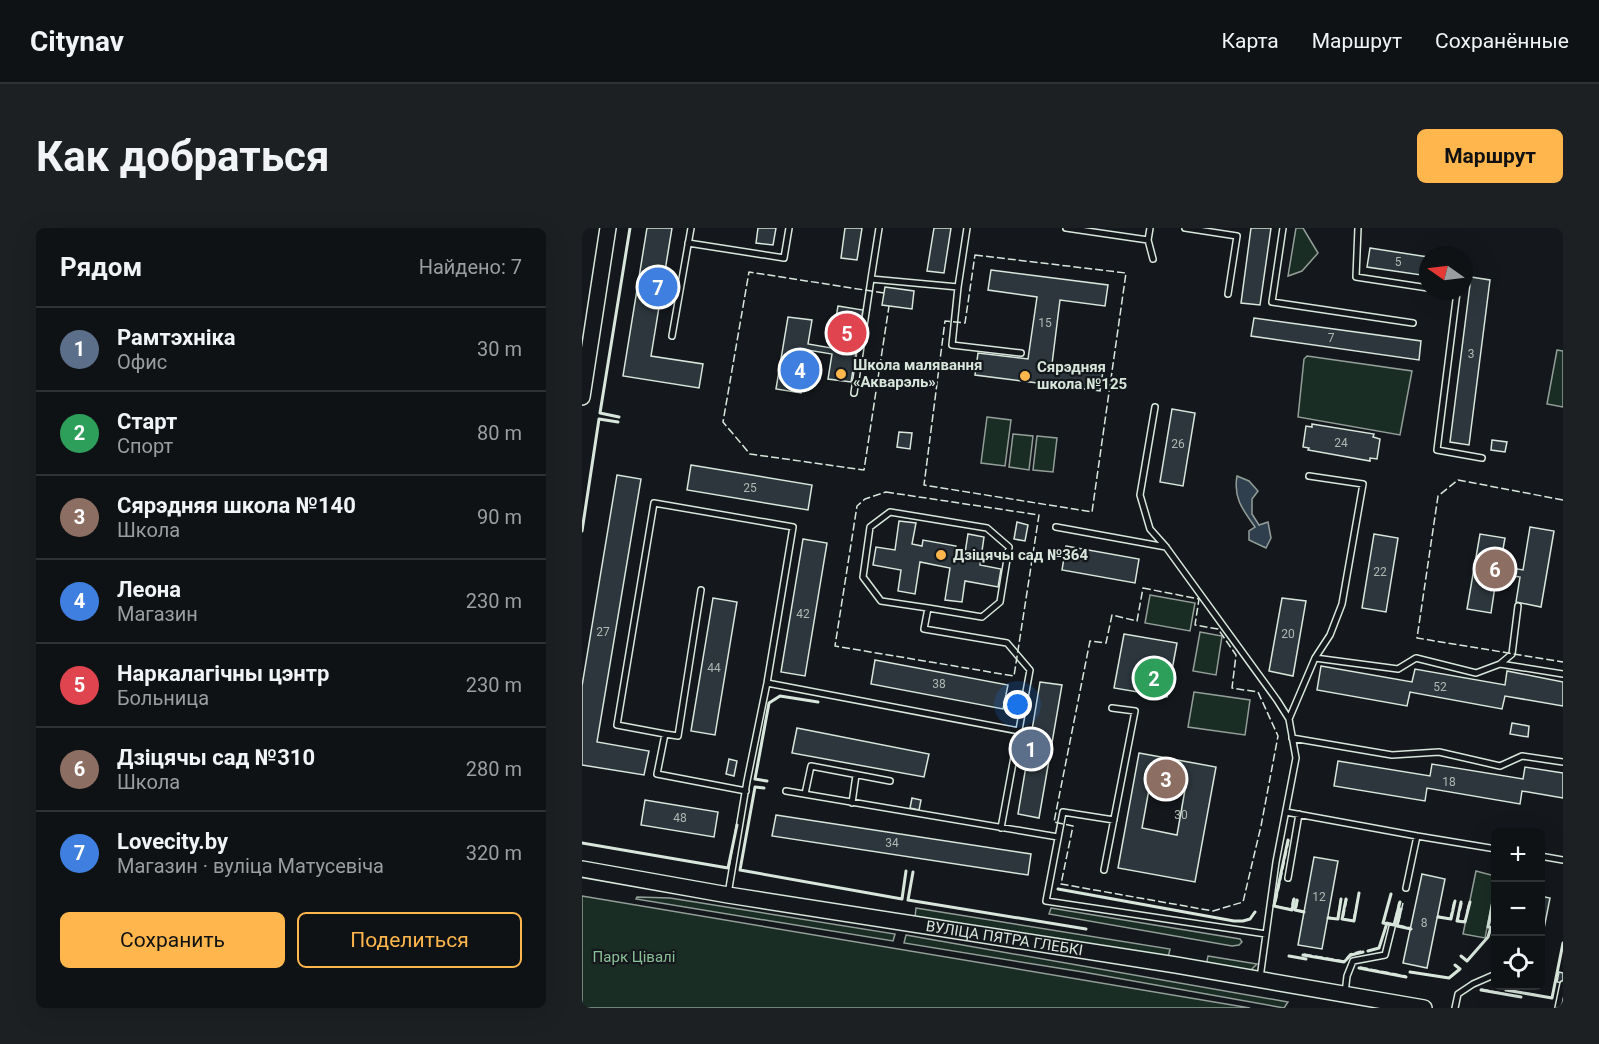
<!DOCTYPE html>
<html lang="ru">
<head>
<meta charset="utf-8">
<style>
	:root { --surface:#0f1215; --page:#1d2022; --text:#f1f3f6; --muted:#9b9ea0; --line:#2f3234; --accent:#ffb74d }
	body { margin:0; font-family:Roboto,sans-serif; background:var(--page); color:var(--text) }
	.controls { position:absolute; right:18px; bottom:18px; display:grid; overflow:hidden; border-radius:9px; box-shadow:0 6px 24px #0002 }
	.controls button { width:54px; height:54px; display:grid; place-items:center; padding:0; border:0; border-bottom:2px solid var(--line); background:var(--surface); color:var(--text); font:30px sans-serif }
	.compass { position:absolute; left:837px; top:18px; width:54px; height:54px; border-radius:50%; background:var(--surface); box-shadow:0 6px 24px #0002; rotate:284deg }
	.you { position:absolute; left:436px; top:477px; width:21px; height:21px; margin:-15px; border:4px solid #fff; border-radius:50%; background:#1a73e8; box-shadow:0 0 0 9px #1a73e833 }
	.badge { display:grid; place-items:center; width:39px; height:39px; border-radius:50%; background:var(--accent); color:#fff; font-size:20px; font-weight:700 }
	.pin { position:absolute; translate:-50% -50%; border:3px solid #fff; box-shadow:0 2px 6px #0006 }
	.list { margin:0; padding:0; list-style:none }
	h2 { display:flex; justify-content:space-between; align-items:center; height:78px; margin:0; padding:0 24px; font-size:26px }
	h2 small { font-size:20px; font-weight:400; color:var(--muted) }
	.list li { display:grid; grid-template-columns:39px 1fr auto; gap:18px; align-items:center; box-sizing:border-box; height:84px; padding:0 24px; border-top:2px solid var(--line) }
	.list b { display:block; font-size:22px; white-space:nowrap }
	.list p { margin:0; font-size:20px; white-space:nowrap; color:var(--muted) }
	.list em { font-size:20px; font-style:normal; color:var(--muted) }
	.actions { display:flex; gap:12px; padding:18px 24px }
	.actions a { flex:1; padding:14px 0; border:2px solid var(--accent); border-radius:9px; text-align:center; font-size:21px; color:var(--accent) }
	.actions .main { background:var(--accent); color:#111 }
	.icon { flex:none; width:33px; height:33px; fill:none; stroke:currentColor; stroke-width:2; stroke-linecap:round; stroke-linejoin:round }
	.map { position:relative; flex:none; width:981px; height:780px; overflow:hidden; border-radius:9px }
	header { display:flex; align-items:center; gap:36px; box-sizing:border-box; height:84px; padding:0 30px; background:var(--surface); border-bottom:2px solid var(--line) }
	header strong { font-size:28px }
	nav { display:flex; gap:33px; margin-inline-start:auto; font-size:21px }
	.intro { display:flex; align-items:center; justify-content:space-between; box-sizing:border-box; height:144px; padding:0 36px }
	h1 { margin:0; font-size:42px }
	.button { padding:15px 27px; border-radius:9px; background:var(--accent); color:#111; font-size:21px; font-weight:700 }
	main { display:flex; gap:36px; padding:0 36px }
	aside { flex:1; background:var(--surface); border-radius:9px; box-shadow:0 6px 24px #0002 }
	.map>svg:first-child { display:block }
	.green { fill:#1a2d24; stroke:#939e99; stroke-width:1.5 }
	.water { fill:#2f3f4d; stroke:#939e99; stroke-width:1.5 }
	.building { fill:#2c363c; stroke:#d8e6dc; stroke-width:1.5; fill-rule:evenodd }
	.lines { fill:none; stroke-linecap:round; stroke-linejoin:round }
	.service-casing { stroke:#d8e6dc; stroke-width:8 }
	.secondary-casing { stroke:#d8e6dc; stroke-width:18 }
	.service { stroke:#14181c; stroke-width:5 }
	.secondary { stroke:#14181c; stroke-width:15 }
	.fence { stroke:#d8e6dc; stroke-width:1.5; stroke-dasharray:8 3; stroke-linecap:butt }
	.wall { stroke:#d8e6dc; stroke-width:3 }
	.poi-dot { fill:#ffb74d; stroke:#14181c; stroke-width:2 }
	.labels { text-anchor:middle; stroke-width:4.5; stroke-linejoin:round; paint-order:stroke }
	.number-label { font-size:12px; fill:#adbab4 }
	.poi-label { font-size:15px; font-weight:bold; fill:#d8e6dc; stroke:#14181c; text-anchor:start }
	.street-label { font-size:15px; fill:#d8e6dc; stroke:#14181c }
	.park-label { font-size:15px; fill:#8ac095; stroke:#14181c }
</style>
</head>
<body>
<header>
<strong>Citynav</strong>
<nav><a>Карта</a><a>Маршрут</a><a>Сохранённые</a></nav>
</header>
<div class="intro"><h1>Как добраться</h1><a class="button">Маршрут</a></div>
<main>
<aside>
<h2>Рядом<small>Найдено: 7</small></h2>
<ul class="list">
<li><span class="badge" style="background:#5c6f8a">1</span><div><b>Рамтэхніка</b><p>Офис</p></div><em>30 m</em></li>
<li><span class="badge" style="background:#2e9e5b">2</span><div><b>Старт</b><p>Спорт</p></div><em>80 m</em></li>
<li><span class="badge" style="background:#8d6e63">3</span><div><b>Сярэдняя школа №140</b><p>Школа</p></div><em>90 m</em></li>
<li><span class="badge" style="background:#3f7fe0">4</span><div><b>Леона</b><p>Магазин</p></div><em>230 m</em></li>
<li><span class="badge" style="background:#e0444e">5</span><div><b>Наркалагічны цэнтр</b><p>Больница</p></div><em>230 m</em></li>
<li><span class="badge" style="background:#8d6e63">6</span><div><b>Дзіцячы сад №310</b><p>Школа</p></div><em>280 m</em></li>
<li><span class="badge" style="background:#3f7fe0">7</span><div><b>Lovecity.by</b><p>Магазин · вуліца Матусевіча</p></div><em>320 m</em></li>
</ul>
<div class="actions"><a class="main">Сохранить</a><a>Поделиться</a></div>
</aside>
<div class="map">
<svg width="981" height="780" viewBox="0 0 981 780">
	<rect width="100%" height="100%" fill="#14181c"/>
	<path class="green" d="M714,0H721L736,25L720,43L706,48Z
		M975,122L981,123V179L965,176Z
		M725,128L830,143L818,207L716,189L722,131Z
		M405,189L429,192L423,238L399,235Z
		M431,206L451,208L447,242L427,239Z
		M455,208L475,210L471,244L451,242Z
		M568,367L613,375L608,403L563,395Z
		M618,404L640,408L634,447L611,443Z
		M612,464L668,472L663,507L606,499Z
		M894,643L913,648V660L903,710L881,706Z
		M0,668L668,780H0Z
		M55,669L88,670L313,706L311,713L54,671Z
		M334,680L588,721L586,730L333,689Z
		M469,680L658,711L660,714L657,717L650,718L467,686Z
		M324,707L706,774L702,780L501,744L322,715Z
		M626,728L675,736L669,742L663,745L624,738Z"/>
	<path class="water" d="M655,248L667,253L676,263L670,271V286L677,297L686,294L689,310L684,320L667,312V303L673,299C661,282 651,270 655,248Z"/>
	<path class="building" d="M65,0H90L69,128L121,136L117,160L41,148Z
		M176,0H194L191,17L174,15Z
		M263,0H280L275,32L259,30Z
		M352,0H369L362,45L345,43Z
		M669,0H689L678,77L659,75Z
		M788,20L846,29V48L785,39Z
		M409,42L526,57L523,78L478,72L470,136L521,143L518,163L393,147L396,125L446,131L455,69L406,62Z
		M889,49L908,52L887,217L868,214Z
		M303,59L332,63L330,81L300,77Z
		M256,78L281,82L269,154L246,151L250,126L226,122L219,165L194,161L206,89L230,92L226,116L249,120Z
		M672,90L839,113L837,132L669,108Z
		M590,181L613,185L601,258L578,254Z
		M730,196L792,206L791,209L798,211L795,231L788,230V233L726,222L727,220L721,219L724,198L730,199Z
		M317,204L330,205L328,221L315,219Z
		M910,212L925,214L923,224L909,222Z
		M109,237L230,257L226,282L105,262Z
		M35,247L59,251L15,514L67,523L62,547L0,537V458Z
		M317,293L334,295L330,316L340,318L341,312L374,318L373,324L383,325L386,306L402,309L398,337L419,341L416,359L383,353L380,374L363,372L368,340L338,334L333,366L316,363L319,342L291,337L294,319L313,322Z
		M435,294L446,297L443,313L432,311Z
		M948,299L972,303L959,379L934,374L938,349L915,345L909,385L885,381L898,306L923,310L918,338L941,342Z
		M792,306L816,310L804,384L780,380Z
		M221,311L245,315L223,448L199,444Z
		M484,318L557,331L553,355L480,342Z
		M131,370L155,374L133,507L109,503Z
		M700,370L724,373L711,448L687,443Z
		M542,406L595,415L585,469L532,460Z
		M293,432L426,457L421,481L289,456Z
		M739,438L830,454L833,441L923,457L925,443L981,454V478L923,468L920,481L828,464L825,478L735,462Z
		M458,454L480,457L457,590L436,586Z
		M930,495L947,498L946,509L928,506Z
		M215,500L347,526L342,549L210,525Z
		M557,525L634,539L613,654L536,640ZM569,550L604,556L595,607L560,600Z
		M147,531L155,533L152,548L144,546Z
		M756,533L848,548L850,536L941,551L943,539L981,545V570L940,563L938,576L845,560L843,573L752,558Z
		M330,570L339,572L337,582L328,580Z
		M63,572L136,584L132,609L59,597Z
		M194,587L449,626L446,647L190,608Z
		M732,629L756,633L740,721L716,717Z
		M840,646L863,651L845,740L821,735Z
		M958,668L968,670L958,721Z
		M977,744L981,745V755L975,754Z"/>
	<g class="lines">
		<g class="service-casing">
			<path id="service" d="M297,0L289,51L376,59L385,0
				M484,0L566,12
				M568,0L566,12L571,31
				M603,0L655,8L646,66
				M701,0L690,74L831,95
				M776,0L774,49L846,60
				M106,15L202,30L207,0
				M376,59L370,117L439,125
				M868,63L875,64L855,222L900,230
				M90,108L109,0
				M272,165L289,51
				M573,179L558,267L568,301L584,319L695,472L707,491L714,530L694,634L678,750
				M474,299L584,319
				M119,362L96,508L83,506L75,546L164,563
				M346,380L400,389L418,374L427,319L405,300L308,284L288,299L281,349L299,373L346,380L342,401L425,415L448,442L419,600
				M733,430L816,441L834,430L894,445L918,436L981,446
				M918,436L930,426L936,378
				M185,455L437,503
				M707,491L733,430L748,407L760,376L781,256L727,248
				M83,506L35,497L72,275L211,299L185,455L165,553L146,666
				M710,510L810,527L857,524L918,538L940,528L981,534
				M204,563L476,609
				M223,566L229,538L308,553
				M270,575L274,547
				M704,584L835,608L914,621
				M532,592L481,584L464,673L684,706
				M958,628L981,632
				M522,642L553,483L530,480
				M706,650L717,586
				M824,660L835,608
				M763,765L765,748L771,733L803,727L810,699
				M873,780L876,766L891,756L914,746
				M976,780L981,756"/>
		</g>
		<g class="secondary-casing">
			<g id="secondary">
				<path d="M0,169L26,0"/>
				<path id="s1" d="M0,641L146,667L594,737L842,780"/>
			</g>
		</g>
		<use href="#service" class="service"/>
		<use href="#secondary" class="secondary"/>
		<path class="fence" d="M393,27L544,45L510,284L342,257L363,93L383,95Z
			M302,65L167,44L141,194L168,226L282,242L307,78
			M304,264L457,287L432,448L253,418L275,278L283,271Z
			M981,272L876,252L856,268L835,410L981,434
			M561,360L617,371L613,397L636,401L654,427L650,460L676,464L696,508L679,598L661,674L631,683L479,656L491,598L472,594L508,413L524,415L530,387L555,393Z
			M707,612L693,678L709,681L711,671
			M809,666L802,694L812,696L817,674
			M913,667L907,699L914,700
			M765,671L761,691L771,693L777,665
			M716,672L714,682L722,683
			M821,675L816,697L829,700
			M880,675L876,692L883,693L887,674
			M856,688L868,691L872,673
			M746,689L755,691L759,671
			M722,726L762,733L768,726L779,723
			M778,739L824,748
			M828,744L867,750L877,741
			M899,761L939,769
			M924,762L955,767"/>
		<path class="wall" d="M37,189L18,185L48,0
			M0,303L17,191L36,194
			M185,553L173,551L187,475L198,468L236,474
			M182,560L173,559L158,642L320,671L324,643
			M706,612L692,678L710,682L712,671
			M0,615L146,640L155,597
			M331,644L326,672L504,701
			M476,661L652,693H661L668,691L673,684
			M809,666L801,695L812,697L818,674
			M912,667L906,699L914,700
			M764,671L760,691L772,693L777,665
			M715,672L713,682L722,684
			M879,674L875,693L883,694L888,674
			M819,681L815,698L829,701
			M856,689L869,691L873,673
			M746,690L756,691L759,671
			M786,723L797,720L805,695
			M721,727L762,734L769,727L781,724
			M707,728L724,731
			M879,728L885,733L906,709L909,699
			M777,740L824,749
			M828,744L867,750L878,741L873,737
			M899,762L939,769
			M924,762L970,770L981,715"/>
	</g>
	<g class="poi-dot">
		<circle cx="259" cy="146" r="6"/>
		<circle cx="443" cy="148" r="6"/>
		<circle cx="359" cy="327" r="6"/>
	</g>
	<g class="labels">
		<g class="number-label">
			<text x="816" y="38">5</text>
			<text x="463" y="99">15</text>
			<text x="749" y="114">7</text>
			<text x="889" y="130">3</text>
			<text x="759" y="219">24</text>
			<text x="596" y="220">26</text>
			<text x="168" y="264">25</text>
			<text x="798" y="348">22</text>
			<text x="221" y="390">42</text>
			<text x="21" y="408">27</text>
			<text x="706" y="410">20</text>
			<text x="132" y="444">44</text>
			<text x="357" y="460">38</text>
			<text x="858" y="463">52</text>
			<text x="867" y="558">18</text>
			<text x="599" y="591">30</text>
			<text x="98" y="594">48</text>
			<text x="310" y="619">34</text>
			<text x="737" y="673">12</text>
			<text x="842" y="699">8</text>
		</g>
		<g class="poi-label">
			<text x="271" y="142">Школа малявання<tspan x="271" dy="17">«Акварэль»</tspan></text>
			<text x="455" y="144">Сярэдняя<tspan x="455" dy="17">школа №125</tspan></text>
			<text x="371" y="332">Дзіцячы сад №364</text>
		</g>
		<g class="street-label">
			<text dy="5" stroke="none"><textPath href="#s1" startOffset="428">ВУЛІЦА ПЯТРА ГЛЕБКІ</textPath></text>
		</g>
		<g class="park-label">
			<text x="52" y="734">Парк Цівалі</text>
		</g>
	</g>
</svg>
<div class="controls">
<button>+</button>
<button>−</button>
<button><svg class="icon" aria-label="locate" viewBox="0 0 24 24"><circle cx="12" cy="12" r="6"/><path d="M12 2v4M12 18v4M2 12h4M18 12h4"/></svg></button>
</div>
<svg class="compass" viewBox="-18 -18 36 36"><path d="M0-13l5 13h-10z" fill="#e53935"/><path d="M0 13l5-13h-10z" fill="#9b9ea0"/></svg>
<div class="you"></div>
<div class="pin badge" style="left:449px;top:521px;background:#5c6f8a">1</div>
<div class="pin badge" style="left:572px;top:450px;background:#2e9e5b">2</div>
<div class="pin badge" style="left:584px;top:551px;background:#8d6e63">3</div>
<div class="pin badge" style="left:218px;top:142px;background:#3f7fe0">4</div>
<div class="pin badge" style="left:265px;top:105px;background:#e0444e">5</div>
<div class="pin badge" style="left:913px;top:341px;background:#8d6e63">6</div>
<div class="pin badge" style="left:76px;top:59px;background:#3f7fe0">7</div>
</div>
</main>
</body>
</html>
